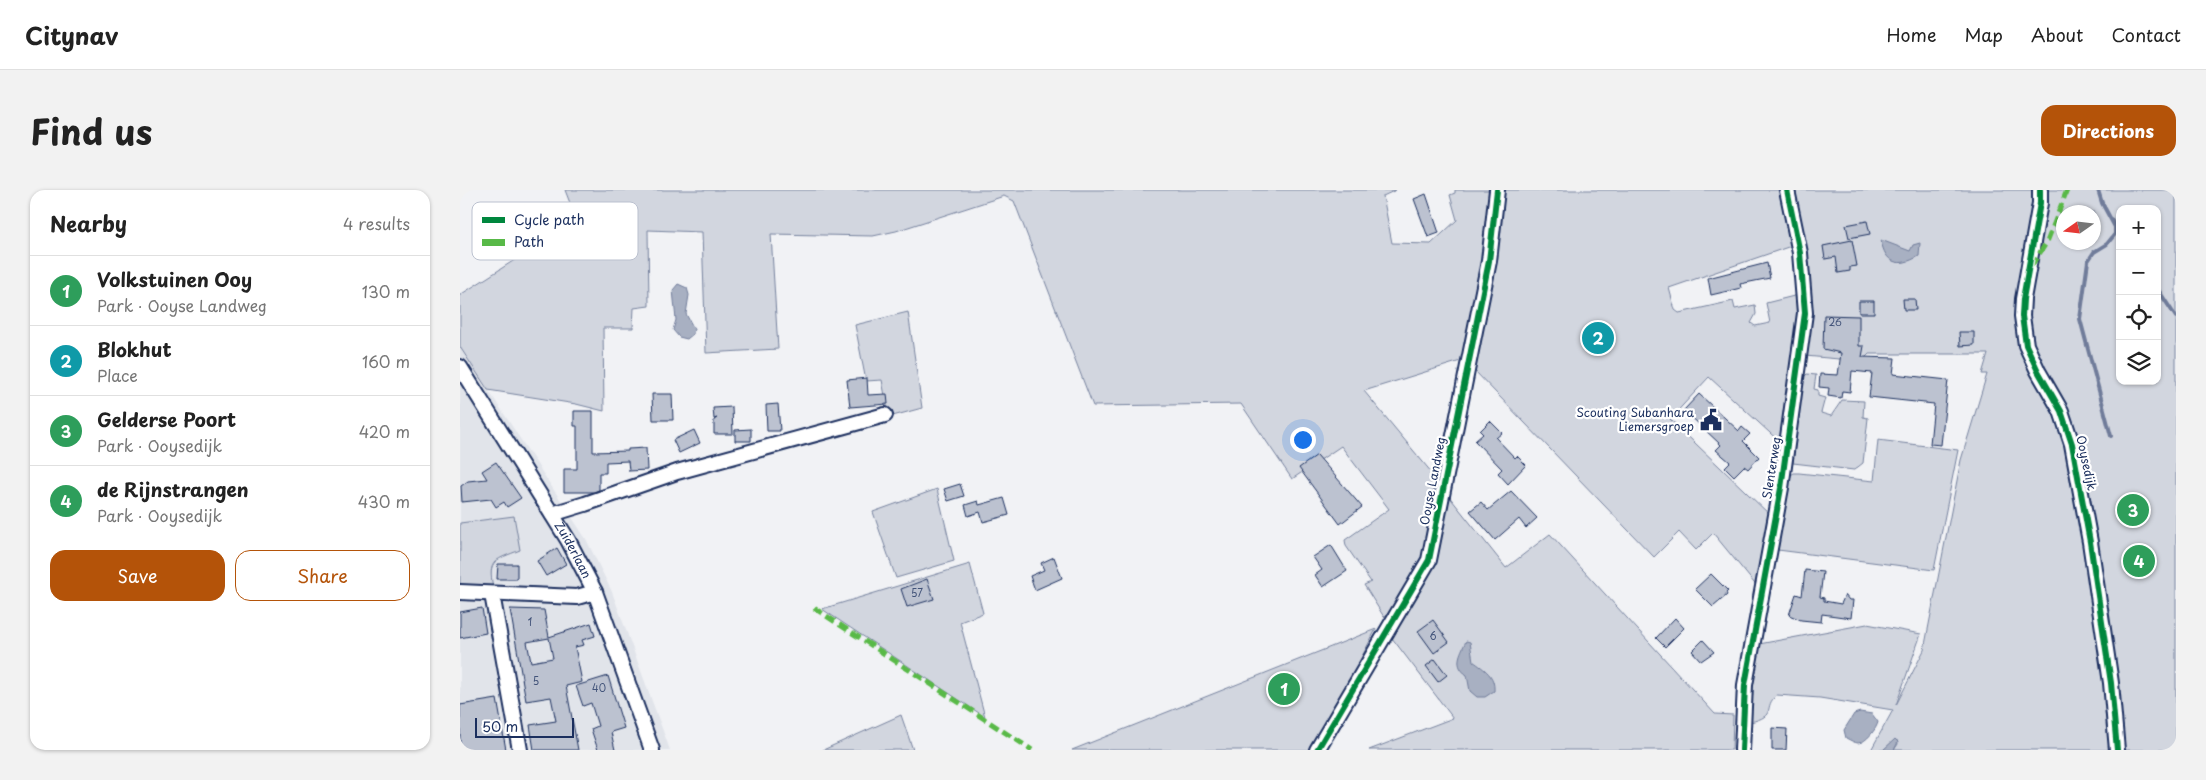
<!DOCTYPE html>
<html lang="en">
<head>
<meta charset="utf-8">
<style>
	:root { --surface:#fff; --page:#f2f2f2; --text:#222; --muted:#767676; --line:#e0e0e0; --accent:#b45309 }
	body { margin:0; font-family:"Playpen Sans",sans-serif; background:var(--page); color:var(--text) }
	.controls { position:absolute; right:15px; top:15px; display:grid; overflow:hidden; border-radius:10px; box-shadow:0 1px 4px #0004 }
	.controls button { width:45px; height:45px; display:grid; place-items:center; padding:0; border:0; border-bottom:1px solid var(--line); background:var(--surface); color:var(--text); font:25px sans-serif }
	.compass { position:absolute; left:1596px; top:15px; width:45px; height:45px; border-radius:50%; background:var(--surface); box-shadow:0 1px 4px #0004; rotate:256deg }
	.scale { position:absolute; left:15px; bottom:12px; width:99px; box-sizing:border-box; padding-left:5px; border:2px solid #1b2f5e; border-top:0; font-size:14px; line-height:18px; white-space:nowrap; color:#1b2f5e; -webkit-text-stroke:4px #fff; paint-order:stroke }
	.you { position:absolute; left:842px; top:249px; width:18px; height:18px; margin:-12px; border:4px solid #fff; border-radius:50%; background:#1a73e8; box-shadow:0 0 0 8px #1a73e833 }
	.badge { display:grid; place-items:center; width:32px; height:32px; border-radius:50%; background:var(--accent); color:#fff; font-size:16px; font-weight:700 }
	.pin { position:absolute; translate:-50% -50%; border:2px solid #fff; box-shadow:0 1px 5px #0006 }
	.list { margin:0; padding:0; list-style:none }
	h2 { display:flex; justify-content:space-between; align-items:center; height:65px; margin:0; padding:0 20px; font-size:21px }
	h2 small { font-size:16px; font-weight:400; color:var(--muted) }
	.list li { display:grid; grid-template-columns:32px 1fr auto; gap:15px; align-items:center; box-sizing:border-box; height:70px; padding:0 20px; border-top:1px solid var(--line) }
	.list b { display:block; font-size:19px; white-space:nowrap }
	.list p { margin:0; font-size:16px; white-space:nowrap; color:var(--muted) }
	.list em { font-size:16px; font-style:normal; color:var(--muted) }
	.actions { display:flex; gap:10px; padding:15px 20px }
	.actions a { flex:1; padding:11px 0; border:1px solid var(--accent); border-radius:15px; text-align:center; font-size:18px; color:var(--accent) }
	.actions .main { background:var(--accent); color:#fff }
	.icon { flex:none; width:28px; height:28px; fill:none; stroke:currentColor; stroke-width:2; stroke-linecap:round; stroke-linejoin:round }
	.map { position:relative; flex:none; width:1716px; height:560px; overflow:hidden; border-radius:15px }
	header { display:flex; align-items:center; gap:30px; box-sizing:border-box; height:70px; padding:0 25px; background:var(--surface); border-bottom:1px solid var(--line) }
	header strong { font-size:24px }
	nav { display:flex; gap:28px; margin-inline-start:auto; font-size:18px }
	.intro { display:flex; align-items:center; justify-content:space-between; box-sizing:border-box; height:120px; padding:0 30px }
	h1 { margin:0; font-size:35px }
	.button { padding:12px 22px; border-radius:15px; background:var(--accent); color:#fff; font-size:18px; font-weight:700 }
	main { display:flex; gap:30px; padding:0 30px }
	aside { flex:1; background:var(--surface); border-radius:15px; box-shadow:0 1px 4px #0004 }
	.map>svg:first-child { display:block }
	.built { fill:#e1e4ea }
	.green { fill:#d2d6df; stroke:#76829e; fill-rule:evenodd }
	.water { fill:#a8b0c2; stroke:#707c9a }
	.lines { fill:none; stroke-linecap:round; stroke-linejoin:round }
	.stream { stroke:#707c9a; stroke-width:4 }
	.building { fill:#bcc2d0; stroke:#1b2f5e; fill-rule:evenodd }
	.street-casing { stroke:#1b2f5e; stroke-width:18 }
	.street { stroke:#fff; stroke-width:14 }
	.quiet { stroke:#58b947; stroke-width:5; stroke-dasharray:10 5; stroke-linecap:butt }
	.cycleway-casing { stroke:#fff; stroke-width:9 }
	.cycleway { stroke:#00873e; stroke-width:6 }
	.labels { text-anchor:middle; stroke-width:4.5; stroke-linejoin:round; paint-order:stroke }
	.number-label { font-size:10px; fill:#43547a }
	.poi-label { font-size:12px; fill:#1b2f5e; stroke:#fff; text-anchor:end }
	.street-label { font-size:12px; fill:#1b2f5e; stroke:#fff }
	.key { fill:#fff; stroke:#bbc1cf; stroke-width:1 }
	.key-label { font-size:14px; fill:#1b2f5e }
</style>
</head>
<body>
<header>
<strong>Citynav</strong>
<nav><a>Home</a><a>Map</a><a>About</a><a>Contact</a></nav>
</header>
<div class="intro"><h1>Find us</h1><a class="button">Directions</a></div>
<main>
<aside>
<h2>Nearby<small>4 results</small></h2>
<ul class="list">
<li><span class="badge" style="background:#2e9e5b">1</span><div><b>Volkstuinen Ooy</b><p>Park · Ooyse Landweg</p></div><em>130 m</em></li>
<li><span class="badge" style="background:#0f9aa8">2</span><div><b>Blokhut</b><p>Place</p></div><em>160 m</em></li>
<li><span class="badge" style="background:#2e9e5b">3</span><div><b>Gelderse Poort</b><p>Park · Ooysedijk</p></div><em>420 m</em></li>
<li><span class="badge" style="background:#2e9e5b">4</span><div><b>de Rijnstrangen</b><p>Park · Ooysedijk</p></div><em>430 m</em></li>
</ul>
<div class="actions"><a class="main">Save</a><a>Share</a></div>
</aside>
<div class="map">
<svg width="1716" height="560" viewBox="0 0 1716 560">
	<rect width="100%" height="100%" fill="#f1f2f5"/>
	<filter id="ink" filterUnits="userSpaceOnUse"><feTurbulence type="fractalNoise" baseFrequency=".02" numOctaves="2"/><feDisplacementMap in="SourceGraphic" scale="10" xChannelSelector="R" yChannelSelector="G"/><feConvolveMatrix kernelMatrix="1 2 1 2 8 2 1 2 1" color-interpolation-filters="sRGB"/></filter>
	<g filter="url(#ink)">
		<path class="built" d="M0,157L126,349L152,402L210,560H0Z"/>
		<path class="green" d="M105,0H936L923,6L932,53L971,54L997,30L990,5L995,3V0H1034L1007,169L904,201L982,295L969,357L948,405L924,427L904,395L911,392L886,356L885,350L929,319L881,256L832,289L781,214L633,216L554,11L544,6L436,41L413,46L311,44L318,159L246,163L242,42L188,40L189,116L174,118L173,138H143L144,221L116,214L28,200L0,157V105L53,71L115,26Z
			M1042,0H1322L1334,55L1209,98L1215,120L1219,123L1273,111L1275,119L1295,115L1296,124L1291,133L1295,136L1310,133L1306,113L1338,105V139L1322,254L1249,187L1210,229L1311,326L1299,399L1253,343L1236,360L1219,342L1194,367L1012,178Z
			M1332,0H1576L1559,130L1601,229L1615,286L1654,560H1434L1438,554L1437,550L1423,560H1411L1433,520L1360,508L1317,505C1302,517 1318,526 1290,532L1289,506L1299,454L1407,434L1461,444L1436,515L1464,460L1501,270L1527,184H1522L1528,164H1409L1402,171L1345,166C1356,111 1341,55 1332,0Z
			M1585,0H1716V560H1664L1661,526L1617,252L1572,162L1567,109ZM1660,19H1697V191H1660ZM1604,22H1634V52H1604Z
			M448,122L462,218L429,227L422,190L406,191L395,135Z
			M1347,184L1356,185L1354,199L1358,200V206L1365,208L1361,223L1371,226L1382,210L1404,211L1403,227L1408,228L1403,273L1394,280L1333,273L1343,188Z
			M1418,250L1498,260L1474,380L1318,360L1329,286L1334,283H1339L1414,291Z
			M477,299L494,371L436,388L413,322Z
			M988,305L1046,378L1090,344L1255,524L1273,525L1272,560H909L993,528L932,448L971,369Z
			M54,326L60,360C36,370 27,369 33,397L0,396V333Z
			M510,374L523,423L500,432L525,527L362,419Z
			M916,439L854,560H612Z
			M441,525L453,560H363Z"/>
		<path class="water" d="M1421,50L1450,61L1453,55L1460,53L1459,66C1439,78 1425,74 1421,50Z
			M218,94L227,98L229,105L226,124L234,139L233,144L227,149L219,147L213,140L216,130L213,100Z
			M1006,451L1010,452L1013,471C1025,480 1035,485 1034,501L1025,507H1017L1010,501L1007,485C993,475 1000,464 1006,451Z
			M1400,522L1412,524L1418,532C1417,538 1406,553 1398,553C1395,553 1390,550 1386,548L1384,540L1394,524Z
			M1435,549L1438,552L1434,560H1423Z"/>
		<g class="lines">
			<path class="stream" d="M1638,0L1642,13L1655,37V44L1647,54L1634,62L1628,71L1620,129L1651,246
				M1697,98L1716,127"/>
		</g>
		<path class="building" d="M966,4L979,43L968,47L954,9Z
			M1407,31L1410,44L1389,48L1386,35Z
			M1392,50L1397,76L1390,77V81L1378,83L1376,67L1365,69L1363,56Z
			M1307,73L1310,88L1280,94L1281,98L1251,105L1248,88Z
			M1443,109H1455L1456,120H1444Z
			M1399,111H1414V123H1399Z
			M1364,125L1399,126V156H1404L1402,167L1435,168L1433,184L1488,190L1481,255L1470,254L1474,214L1409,207L1412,183L1392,181L1390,202L1382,201L1381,208L1368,206L1369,198L1359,197L1360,184L1378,185L1381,163L1363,159Z
			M1499,142H1514V155L1500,156Z
			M407,188L408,205L427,204L428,214L390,217L387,190Z
			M192,204H212L213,230H193Z
			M1239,204L1279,241L1282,237L1290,244L1283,251L1299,267L1288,279L1284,276L1274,286L1265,277L1270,272L1256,260L1261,255L1224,220Z
			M318,214L320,241H307L306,215Z
			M272,217L273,244H254V230L257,228L254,229L253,218Z
			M114,221H133V262L168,261V259L186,258L187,280L169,281L168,271L146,272V283H139V300L134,302H104V279H117V236H114Z
			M1030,231L1042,243L1036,248L1055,268L1057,266L1066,275L1048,294L1038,283L1042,279L1015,251L1023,244L1020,241Z
			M291,239V251H275V240Z
			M234,240L240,253L219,263L213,250Z
			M857,265L902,317L880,334L839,278Z
			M36,272L61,308L47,317L44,312L36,317L31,309L2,312L1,296L8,291L27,289L22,281Z
			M500,294L504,306L488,311L484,299Z
			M1051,301L1077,328L1066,338L1059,329L1035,350L1010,321L1021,312L1028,320Z
			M544,308L549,325L523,332L520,322L508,326L505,315L518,311L519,315Z
			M871,355L887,381L863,397L855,385L862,380L853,367Z
			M97,358L106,374L86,386L77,371Z
			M594,367L602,388L575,400L570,386L584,380L581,373Z
			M38,374H57V389H37Z
			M1345,380L1363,382L1360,407L1364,408V411L1381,414L1385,405L1389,410H1393L1391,428L1362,424L1361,432L1341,430L1329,425L1336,404L1342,406Z
			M1251,384L1268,401L1266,403L1267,405L1253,417L1235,399Z
			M467,389L474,409L447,417L441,399Z
			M22,418L26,443L0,448V422Z
			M50,419L84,420L89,447L131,433L135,446L122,450L124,455L115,457L122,492L106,496L118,560H74L70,535L96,531L91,507L66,511ZM89,448L93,468L71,472L67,452Z
			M1215,428L1224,438L1205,457L1196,448Z
			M973,430L989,452L974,463L958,441Z
			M1243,450L1254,462L1241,471L1232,461Z
			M975,469L987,485L978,492L966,476Z
			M148,486L164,538L151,542L155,560H138L131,539L138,536L131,513L123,516L116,496Z
			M37,509L46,560H0V515Z
			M1312,538L1327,539L1326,560H1312Z"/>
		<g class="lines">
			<g class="street-casing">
				<g id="street">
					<path d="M1580,0V13L1563,109L1562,126L1566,155L1578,181L1601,221L1612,254L1630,352L1651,493L1657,560"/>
					<path id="s1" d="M0,177L108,350L135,402L192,560"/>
					<path d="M92,324L125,314L217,282L425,225"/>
					<path d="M0,402L117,407L135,402"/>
					<path d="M32,404L60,560"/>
					<path d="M857,560L969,370L1029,71L1037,0"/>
					<path d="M1282,560L1285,495L1321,298L1345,123L1340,63L1327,0"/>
				</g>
			</g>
			<use href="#street" class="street"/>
			<path class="quiet" d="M1571,76L1587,52L1607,0
				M354,418L572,560"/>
			<g class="cycleway-casing">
				<path id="cycleway" d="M1580,0V13L1563,109L1562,126L1566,155L1578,181L1601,221L1612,254L1630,352L1651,493L1657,560
					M857,560L969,370L1029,71L1037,0
					M1282,560L1285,495L1321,298L1345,123L1340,63L1327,0"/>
			</g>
			<use href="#cycleway" class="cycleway"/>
		</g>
	</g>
	<defs>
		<g id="civic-bare" transform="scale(1.725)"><path d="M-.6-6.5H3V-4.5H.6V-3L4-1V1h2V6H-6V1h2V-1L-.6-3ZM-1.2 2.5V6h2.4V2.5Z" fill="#1b2f5e" stroke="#fff" stroke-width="2.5" paint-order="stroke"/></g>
	</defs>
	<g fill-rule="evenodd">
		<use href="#civic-bare" x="1251" y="230"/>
	</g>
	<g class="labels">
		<g class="number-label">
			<text x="1375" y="136">26</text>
			<text x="457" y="407">57</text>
			<text x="70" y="436">1</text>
			<text x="973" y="450">6</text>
			<text x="76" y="495">5</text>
			<text x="139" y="502">40</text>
		</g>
		<g class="poi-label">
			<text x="1234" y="227">Scouting Subanhara<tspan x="1234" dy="14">Liemersgroep</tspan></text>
		</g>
		<g class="street-label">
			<text transform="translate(1626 273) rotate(78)" y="4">Ooysedijk</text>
			<text transform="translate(1312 278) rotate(-81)" y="4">Slenterweg</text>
			<text transform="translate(973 291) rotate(-79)" y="4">Ooyse Landweg</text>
			<text dy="4" stroke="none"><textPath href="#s1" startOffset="215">Zuiderlaan</textPath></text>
		</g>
	</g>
	<rect x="12" y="12" width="166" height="58" rx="8" class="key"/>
	<rect x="22" y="27" width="23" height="6" fill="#00873e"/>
	<rect x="22" y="49" width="23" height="7" fill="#58b947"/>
	<g class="key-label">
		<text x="54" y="35">Cycle path</text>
		<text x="54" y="57">Path</text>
	</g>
</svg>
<div class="controls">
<button>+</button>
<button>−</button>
<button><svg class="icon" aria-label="locate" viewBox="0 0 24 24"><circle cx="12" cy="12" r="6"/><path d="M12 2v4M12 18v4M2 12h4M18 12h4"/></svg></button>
<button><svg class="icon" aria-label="layers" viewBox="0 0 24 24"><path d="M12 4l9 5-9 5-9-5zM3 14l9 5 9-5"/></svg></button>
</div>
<svg class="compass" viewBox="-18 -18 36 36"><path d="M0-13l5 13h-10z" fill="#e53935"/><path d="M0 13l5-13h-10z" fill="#767676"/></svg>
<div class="scale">50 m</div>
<div class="you"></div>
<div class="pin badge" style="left:824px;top:499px;background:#2e9e5b">1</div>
<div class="pin badge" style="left:1138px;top:148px;background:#0f9aa8">2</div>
<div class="pin badge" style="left:1673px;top:320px;background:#2e9e5b">3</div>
<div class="pin badge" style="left:1679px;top:371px;background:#2e9e5b">4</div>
</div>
</main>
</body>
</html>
